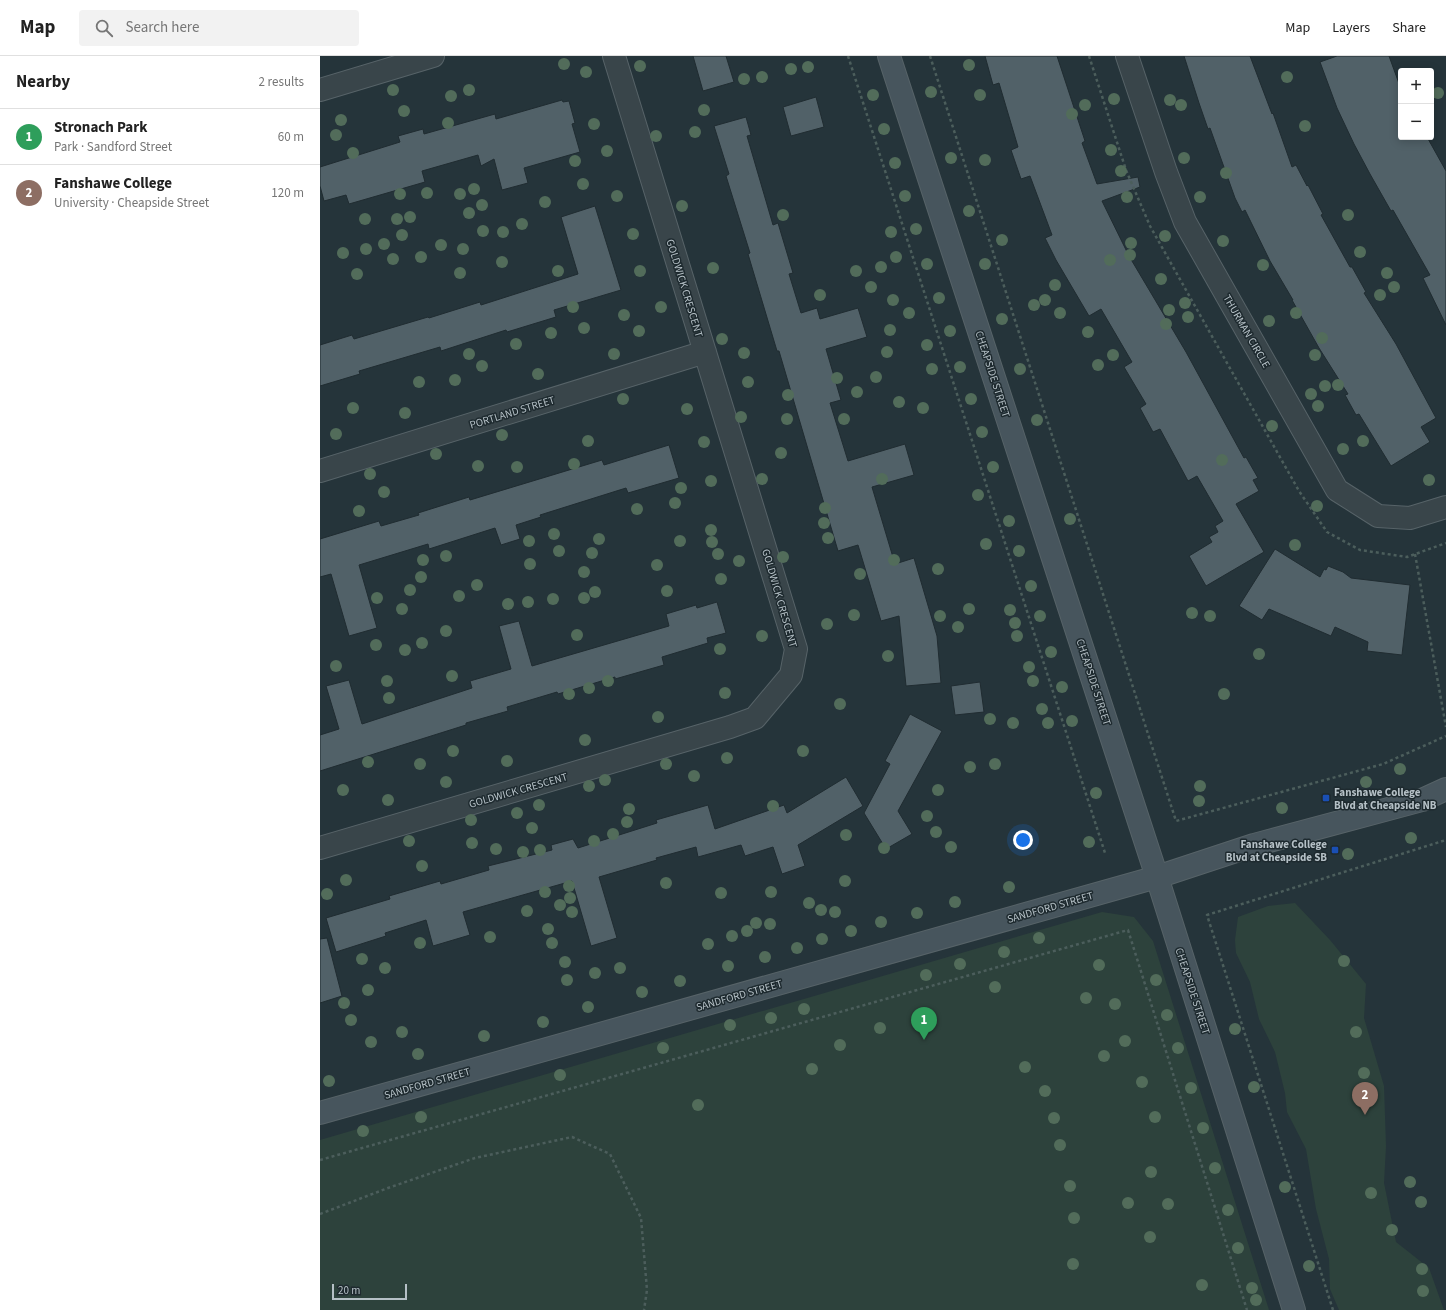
<!DOCTYPE html>
<html lang="en">
<head>
<meta charset="utf-8">
<style>
	:root { --surface:#fff; --page:#f2f2f2; --text:#222; --muted:#767676; --line:#e0e0e0; --accent:#db2777 }
	body { margin:0; font-family:"Source Sans 3",sans-serif; background:var(--page); color:var(--text) }
	.controls { position:absolute; right:12px; top:12px; display:grid; overflow:hidden; border-radius:4px; box-shadow:0 2px 10px #0003 }
	.controls button { width:36px; height:36px; display:grid; place-items:center; padding:0; border:0; border-bottom:1px solid var(--line); background:var(--surface); color:var(--text); font:20px sans-serif }
	.scale { position:absolute; left:12px; bottom:10px; width:75px; box-sizing:border-box; padding-left:4px; border:2px solid #b5c0c6; border-top:0; font-size:11px; line-height:14px; white-space:nowrap; color:#b5c0c6; -webkit-text-stroke:3px #1e2a2f; paint-order:stroke }
	.you { position:absolute; left:703px; top:784px; width:14px; height:14px; margin:-10px; border:3px solid #fff; border-radius:50%; background:#1a73e8; box-shadow:0 0 0 6px #1a73e833 }
	.badge { display:grid; place-items:center; width:26px; height:26px; border-radius:50%; background:var(--accent); color:#fff; font-size:13px; font-weight:700 }
	.pin { position:absolute; translate:-50% -33px; filter:drop-shadow(0 1px 2px #0008) }
	.pin::after { content:''; position:absolute; top:21px; width:14px; height:12px; background:inherit; clip-path:polygon(0 0,100% 0,50% 100%) }
	.list { margin:0; padding:0; list-style:none }
	h2 { display:flex; justify-content:space-between; align-items:center; height:52px; margin:0; padding:0 16px; font-size:17px }
	h2 small { font-size:13px; font-weight:400; color:var(--muted) }
	.list li { display:grid; grid-template-columns:26px 1fr auto; gap:12px; align-items:center; box-sizing:border-box; height:56px; padding:0 16px; border-top:1px solid var(--line) }
	.list b { display:block; font-size:15px; white-space:nowrap }
	.list p { margin:0; font-size:13px; white-space:nowrap; color:var(--muted) }
	.list em { font-size:13px; font-style:normal; color:var(--muted) }
	.icon { flex:none; width:22px; height:22px; fill:none; stroke:currentColor; stroke-width:2; stroke-linecap:round; stroke-linejoin:round }
	.map { position:relative; flex:none; width:1126px; height:1254px; overflow:hidden }
	header { display:flex; align-items:center; gap:24px; box-sizing:border-box; height:56px; padding:0 20px; background:var(--surface); border-bottom:1px solid var(--line) }
	header strong { font-size:19px }
	nav { display:flex; gap:22px; margin-inline-start:auto; font-size:14px }
	.search { width:280px; height:36px; background:var(--page); display:flex; align-items:center; gap:10px; box-sizing:border-box; padding:0 14px; border-radius:4px; color:var(--muted); font-size:15px }
	main { display:flex }
	aside { flex:1; background:var(--surface) }
	.map>svg:first-child { display:block }
	.green { fill:#2d423c }
	.building { fill:#516168; stroke:#202c31 }
	.lines { fill:none; stroke-linecap:round; stroke-linejoin:round }
	.street-casing { stroke:#576368; stroke-width:24 }
	.secondary-casing { stroke:#576368; stroke-width:24 }
	.path { stroke:#4c5e5c; stroke-width:2.5; stroke-dasharray:3 3; stroke-linecap:butt }
	.street { stroke:#39454a; stroke-width:22 }
	.secondary { stroke:#47555d; stroke-width:22 }
	.tree { fill:#526c5a }
	.transit-dot { fill:#1a4fb4; stroke:#1e2a2f; stroke-width:1.5 }
	.labels { text-anchor:middle; stroke-width:3; stroke-linejoin:round; paint-order:stroke }
	.street-label { font-size:11px; fill:#b5c0c6; stroke:#1e2a2f }
	.poi-label { font-size:11px; font-weight:bold; fill:#b5c0c6; stroke:#1e2a2f; text-anchor:start }
</style>
</head>
<body>
<header>
<strong>Map</strong>
<div class="search"><svg class="icon" aria-label="search" viewBox="0 0 24 24"><circle cx="10" cy="10" r="6"/><path d="M15 15l6 6"/></svg>Search here</div>
<nav><a>Map</a><a>Layers</a><a>Share</a></nav>
</header>
<main>
<aside>
<h2>Nearby<small>2 results</small></h2>
<ul class="list">
<li><span class="badge" style="background:#2e9e5b">1</span><div><b>Stronach Park</b><p>Park · Sandford Street</p></div><em>60 m</em></li>
<li><span class="badge" style="background:#8d6e63">2</span><div><b>Fanshawe College</b><p>University · Cheapside Street</p></div><em>120 m</em></li>
</ul>
</aside>
<div class="map">
<svg width="1126" height="1254" viewBox="0 0 1126 1254">
	<rect width="100%" height="100%" fill="#25343a"/>
	<path class="green" d="M975,847L1010,884L1046,928L1044,962L1064,1030L1066,1090L1064,1127L1076,1186L1109,1212L1124,1254H1019L1010,1233L1009,1203L996,1153L986,1093L967,1056L965,1037L955,996L939,963L930,926L916,897L915,884L918,861L948,850Z
		M782,856L814,861L833,885L949,1254H0V1084Z"/>
	<path class="building" d="M373,0H406L414,26L383,35Z
		M665,0H737L765,85L762,87L777,128L818,121L820,131L782,145L809,200L866,296L924,402L926,401L938,422L933,424L939,435L916,448L944,496L886,530L869,500L892,486L889,481L898,476L895,470L903,465L877,420L868,425L840,373L833,376L820,352L826,348L804,311L812,306L781,253L769,260L736,204L725,182L732,179L710,120L701,123L691,94L698,91L679,27L673,29Z
		M864,0H930L952,58L953,57L972,111L976,109L987,130L988,129L1003,158L1001,159L1030,211H1032L1046,236L1044,237L1076,288L1116,362L1101,371L1110,386L1071,410L1039,358L1036,359L1025,339L1028,338L999,292L972,244H973L950,205L925,154L922,156L915,142L890,72L888,73L879,47Z
		M1017,0H1069L1081,33V81H1107L1126,115V269L1103,222L1110,219L1073,154L1071,155L1050,118L1034,88L1017,52L1000,6Z
		M496,41L504,71L471,80L463,51Z
		M242,44L243,46L249,45L255,67L252,68L260,96L204,112L208,127L182,134L174,103L161,110L158,99L102,115L105,126L29,148L26,139L4,145L0,130V111L80,86L78,80L103,73L104,78L175,58L176,63Z
		M426,61L431,79L427,80L453,169L458,167L473,217L469,218L481,257L497,252L500,263L538,252L547,281L506,293L521,344L510,347L528,405L585,388L594,419L552,431L575,508L594,502L617,580L621,627L586,630L579,560L561,565L538,489L518,495L459,295H457L428,198L430,197L406,120L409,118L394,70Z
		M275,150L301,234L234,254L236,261L187,276L186,274L121,295L120,291L39,315L40,318L0,330V289L32,279L34,283L108,261L109,262L160,246L161,249L258,218L241,161Z
		M349,389L359,422L308,437L306,432L220,459L221,461L196,469L200,483L181,489L175,472L109,493L108,488L39,509L57,572L29,580L11,518L0,521V483L59,465L61,470L99,459L98,457L149,441L150,444L282,404L284,409Z
		M955,493L1000,521L1004,513L1006,514L1008,510L1023,516L1031,522L1090,529L1082,599L1047,595L1048,586L1015,571L1011,580L949,553L942,564L919,550Z
		M397,546L406,577L387,582L388,587L342,601L344,609L295,623V621L238,638L237,636L187,651L188,655L146,667V669L0,715V679L19,673L6,630L29,624L42,668L152,632L150,625L191,613L179,570L199,565L212,610L349,570L346,558L376,549L377,552Z
		M660,626L664,656L635,659L631,630Z
		M590,658L622,675L578,755L592,778L566,793L544,757L570,708L565,705Z
		M526,721L543,750L478,789L485,810L462,818L453,791L425,800L421,789L378,801L376,791L336,802L337,804L279,821L297,882L271,890L252,825L143,856L150,879L113,890L106,864L65,877L66,880L16,896L6,862L70,843L69,840L120,825L121,828L169,814L168,810L232,794L231,789L253,783L258,792L337,767L336,764L388,749L395,773L464,749L467,757Z
		M7,882L22,940L0,947V883Z"/>
	<g class="lines">
		<g class="street-casing">
			<path id="street" d="M807,0L846,116L865,166L1017,434L1058,460L1090,462L1126,451
				M0,34L113,0
				M0,415L385,296
				M0,792L410,671L435,662L471,619L476,593L294,0"/>
		</g>
		<g class="secondary-casing">
			<path id="secondary" d="M569,0L837,821L974,1254
				M0,1057L837,821L934,789L1102,744L1126,733"/>
		</g>
		<path class="path" d="M528,0L785,797
			M610,0L856,765L1063,708L1126,680
			M769,0L806,114L830,170L979,435L1007,476L1040,494L1087,501L1126,487
			M1095,498L1126,671
			M0,1104L808,874L927,1254
			M0,1158L68,1132L155,1102L252,1081L290,1098L321,1162L327,1234L324,1254
			M1013,1254L887,859L1126,784"/>
		<use href="#street" class="street"/>
		<use href="#secondary" class="secondary"/>
	</g>
	<g class="tree">
		<circle cx="244" cy="8" r="6"/>
		<circle cx="649" cy="9" r="6"/>
		<circle cx="320" cy="10" r="6"/>
		<circle cx="488" cy="11" r="6"/>
		<circle cx="471" cy="13" r="6"/>
		<circle cx="266" cy="16" r="6"/>
		<circle cx="442" cy="21" r="6"/>
		<circle cx="967" cy="21" r="6"/>
		<circle cx="424" cy="23" r="6"/>
		<circle cx="73" cy="34" r="6"/>
		<circle cx="149" cy="34" r="6"/>
		<circle cx="611" cy="36" r="6"/>
		<circle cx="1118" cy="37" r="6"/>
		<circle cx="553" cy="39" r="6"/>
		<circle cx="660" cy="39" r="6"/>
		<circle cx="131" cy="40" r="6"/>
		<circle cx="794" cy="43" r="6"/>
		<circle cx="850" cy="44" r="6"/>
		<circle cx="765" cy="49" r="6"/>
		<circle cx="861" cy="49" r="6"/>
		<circle cx="384" cy="54" r="6"/>
		<circle cx="84" cy="55" r="6"/>
		<circle cx="752" cy="58" r="6"/>
		<circle cx="21" cy="64" r="6"/>
		<circle cx="128" cy="67" r="6"/>
		<circle cx="274" cy="68" r="6"/>
		<circle cx="985" cy="70" r="6"/>
		<circle cx="564" cy="73" r="6"/>
		<circle cx="375" cy="76" r="6"/>
		<circle cx="16" cy="79" r="6"/>
		<circle cx="336" cy="80" r="6"/>
		<circle cx="791" cy="94" r="6"/>
		<circle cx="287" cy="95" r="6"/>
		<circle cx="33" cy="97" r="6"/>
		<circle cx="631" cy="102" r="6"/>
		<circle cx="864" cy="102" r="6"/>
		<circle cx="665" cy="104" r="6"/>
		<circle cx="255" cy="105" r="6"/>
		<circle cx="575" cy="107" r="6"/>
		<circle cx="801" cy="115" r="6"/>
		<circle cx="906" cy="117" r="6"/>
		<circle cx="263" cy="128" r="6"/>
		<circle cx="154" cy="133" r="6"/>
		<circle cx="107" cy="137" r="6"/>
		<circle cx="80" cy="138" r="6"/>
		<circle cx="140" cy="138" r="6"/>
		<circle cx="297" cy="140" r="6"/>
		<circle cx="585" cy="140" r="6"/>
		<circle cx="807" cy="141" r="6"/>
		<circle cx="880" cy="141" r="6"/>
		<circle cx="225" cy="146" r="6"/>
		<circle cx="162" cy="149" r="6"/>
		<circle cx="362" cy="150" r="6"/>
		<circle cx="649" cy="155" r="6"/>
		<circle cx="149" cy="157" r="6"/>
		<circle cx="463" cy="159" r="6"/>
		<circle cx="1028" cy="159" r="6"/>
		<circle cx="90" cy="161" r="6"/>
		<circle cx="45" cy="163" r="6"/>
		<circle cx="77" cy="163" r="6"/>
		<circle cx="202" cy="168" r="6"/>
		<circle cx="596" cy="173" r="6"/>
		<circle cx="163" cy="175" r="6"/>
		<circle cx="183" cy="176" r="6"/>
		<circle cx="571" cy="176" r="6"/>
		<circle cx="313" cy="178" r="6"/>
		<circle cx="82" cy="179" r="6"/>
		<circle cx="845" cy="180" r="6"/>
		<circle cx="682" cy="184" r="6"/>
		<circle cx="903" cy="185" r="6"/>
		<circle cx="811" cy="187" r="6"/>
		<circle cx="64" cy="188" r="6"/>
		<circle cx="121" cy="189" r="6"/>
		<circle cx="46" cy="193" r="6"/>
		<circle cx="143" cy="193" r="6"/>
		<circle cx="1040" cy="196" r="6"/>
		<circle cx="23" cy="197" r="6"/>
		<circle cx="810" cy="199" r="6"/>
		<circle cx="101" cy="201" r="6"/>
		<circle cx="576" cy="201" r="6"/>
		<circle cx="73" cy="203" r="6"/>
		<circle cx="790" cy="204" r="6"/>
		<circle cx="182" cy="206" r="6"/>
		<circle cx="607" cy="208" r="6"/>
		<circle cx="665" cy="208" r="6"/>
		<circle cx="943" cy="209" r="6"/>
		<circle cx="561" cy="211" r="6"/>
		<circle cx="393" cy="212" r="6"/>
		<circle cx="238" cy="215" r="6"/>
		<circle cx="320" cy="215" r="6"/>
		<circle cx="536" cy="215" r="6"/>
		<circle cx="140" cy="217" r="6"/>
		<circle cx="1067" cy="217" r="6"/>
		<circle cx="37" cy="218" r="6"/>
		<circle cx="841" cy="223" r="6"/>
		<circle cx="735" cy="229" r="6"/>
		<circle cx="551" cy="231" r="6"/>
		<circle cx="1074" cy="231" r="6"/>
		<circle cx="500" cy="239" r="6"/>
		<circle cx="1060" cy="239" r="6"/>
		<circle cx="619" cy="242" r="6"/>
		<circle cx="573" cy="244" r="6"/>
		<circle cx="725" cy="244" r="6"/>
		<circle cx="865" cy="247" r="6"/>
		<circle cx="714" cy="249" r="6"/>
		<circle cx="253" cy="251" r="6"/>
		<circle cx="341" cy="251" r="6"/>
		<circle cx="849" cy="254" r="6"/>
		<circle cx="589" cy="257" r="6"/>
		<circle cx="740" cy="257" r="6"/>
		<circle cx="976" cy="257" r="6"/>
		<circle cx="304" cy="259" r="6"/>
		<circle cx="868" cy="261" r="6"/>
		<circle cx="682" cy="263" r="6"/>
		<circle cx="949" cy="265" r="6"/>
		<circle cx="846" cy="268" r="6"/>
		<circle cx="264" cy="272" r="6"/>
		<circle cx="570" cy="274" r="6"/>
		<circle cx="319" cy="275" r="6"/>
		<circle cx="630" cy="275" r="6"/>
		<circle cx="768" cy="276" r="6"/>
		<circle cx="231" cy="277" r="6"/>
		<circle cx="1002" cy="282" r="6"/>
		<circle cx="402" cy="283" r="6"/>
		<circle cx="196" cy="288" r="6"/>
		<circle cx="607" cy="289" r="6"/>
		<circle cx="567" cy="296" r="6"/>
		<circle cx="424" cy="297" r="6"/>
		<circle cx="149" cy="298" r="6"/>
		<circle cx="294" cy="298" r="6"/>
		<circle cx="793" cy="299" r="6"/>
		<circle cx="995" cy="299" r="6"/>
		<circle cx="778" cy="309" r="6"/>
		<circle cx="162" cy="310" r="6"/>
		<circle cx="640" cy="311" r="6"/>
		<circle cx="612" cy="313" r="6"/>
		<circle cx="700" cy="313" r="6"/>
		<circle cx="218" cy="318" r="6"/>
		<circle cx="556" cy="321" r="6"/>
		<circle cx="517" cy="322" r="6"/>
		<circle cx="135" cy="324" r="6"/>
		<circle cx="99" cy="326" r="6"/>
		<circle cx="428" cy="326" r="6"/>
		<circle cx="1018" cy="329" r="6"/>
		<circle cx="1005" cy="330" r="6"/>
		<circle cx="537" cy="336" r="6"/>
		<circle cx="991" cy="338" r="6"/>
		<circle cx="468" cy="339" r="6"/>
		<circle cx="303" cy="343" r="6"/>
		<circle cx="651" cy="343" r="6"/>
		<circle cx="579" cy="346" r="6"/>
		<circle cx="998" cy="350" r="6"/>
		<circle cx="33" cy="352" r="6"/>
		<circle cx="603" cy="352" r="6"/>
		<circle cx="367" cy="353" r="6"/>
		<circle cx="85" cy="357" r="6"/>
		<circle cx="421" cy="361" r="6"/>
		<circle cx="467" cy="363" r="6"/>
		<circle cx="524" cy="363" r="6"/>
		<circle cx="717" cy="364" r="6"/>
		<circle cx="952" cy="370" r="6"/>
		<circle cx="662" cy="376" r="6"/>
		<circle cx="16" cy="378" r="6"/>
		<circle cx="182" cy="379" r="6"/>
		<circle cx="268" cy="385" r="6"/>
		<circle cx="1043" cy="385" r="6"/>
		<circle cx="384" cy="386" r="6"/>
		<circle cx="1023" cy="393" r="6"/>
		<circle cx="461" cy="397" r="6"/>
		<circle cx="116" cy="398" r="6"/>
		<circle cx="902" cy="404" r="6"/>
		<circle cx="254" cy="408" r="6"/>
		<circle cx="158" cy="410" r="6"/>
		<circle cx="197" cy="411" r="6"/>
		<circle cx="673" cy="411" r="6"/>
		<circle cx="50" cy="418" r="6"/>
		<circle cx="442" cy="423" r="6"/>
		<circle cx="562" cy="423" r="6"/>
		<circle cx="1109" cy="424" r="6"/>
		<circle cx="391" cy="425" r="6"/>
		<circle cx="361" cy="432" r="6"/>
		<circle cx="64" cy="436" r="6"/>
		<circle cx="658" cy="439" r="6"/>
		<circle cx="355" cy="447" r="6"/>
		<circle cx="997" cy="450" r="6"/>
		<circle cx="505" cy="452" r="6"/>
		<circle cx="317" cy="453" r="6"/>
		<circle cx="39" cy="455" r="6"/>
		<circle cx="750" cy="463" r="6"/>
		<circle cx="689" cy="465" r="6"/>
		<circle cx="504" cy="467" r="6"/>
		<circle cx="391" cy="474" r="6"/>
		<circle cx="234" cy="478" r="6"/>
		<circle cx="508" cy="482" r="6"/>
		<circle cx="279" cy="483" r="6"/>
		<circle cx="209" cy="485" r="6"/>
		<circle cx="360" cy="485" r="6"/>
		<circle cx="392" cy="486" r="6"/>
		<circle cx="666" cy="488" r="6"/>
		<circle cx="975" cy="489" r="6"/>
		<circle cx="239" cy="495" r="6"/>
		<circle cx="699" cy="495" r="6"/>
		<circle cx="272" cy="497" r="6"/>
		<circle cx="398" cy="498" r="6"/>
		<circle cx="126" cy="500" r="6"/>
		<circle cx="463" cy="501" r="6"/>
		<circle cx="103" cy="504" r="6"/>
		<circle cx="574" cy="504" r="6"/>
		<circle cx="419" cy="505" r="6"/>
		<circle cx="210" cy="508" r="6"/>
		<circle cx="337" cy="509" r="6"/>
		<circle cx="618" cy="513" r="6"/>
		<circle cx="264" cy="516" r="6"/>
		<circle cx="540" cy="518" r="6"/>
		<circle cx="101" cy="521" r="6"/>
		<circle cx="401" cy="523" r="6"/>
		<circle cx="157" cy="529" r="6"/>
		<circle cx="711" cy="530" r="6"/>
		<circle cx="90" cy="534" r="6"/>
		<circle cx="347" cy="535" r="6"/>
		<circle cx="275" cy="536" r="6"/>
		<circle cx="139" cy="540" r="6"/>
		<circle cx="57" cy="542" r="6"/>
		<circle cx="264" cy="542" r="6"/>
		<circle cx="233" cy="543" r="6"/>
		<circle cx="208" cy="546" r="6"/>
		<circle cx="188" cy="548" r="6"/>
		<circle cx="82" cy="553" r="6"/>
		<circle cx="649" cy="553" r="6"/>
		<circle cx="690" cy="554" r="6"/>
		<circle cx="872" cy="557" r="6"/>
		<circle cx="534" cy="559" r="6"/>
		<circle cx="620" cy="560" r="6"/>
		<circle cx="720" cy="560" r="6"/>
		<circle cx="890" cy="560" r="6"/>
		<circle cx="695" cy="567" r="6"/>
		<circle cx="507" cy="568" r="6"/>
		<circle cx="638" cy="571" r="6"/>
		<circle cx="126" cy="575" r="6"/>
		<circle cx="257" cy="579" r="6"/>
		<circle cx="442" cy="580" r="6"/>
		<circle cx="697" cy="580" r="6"/>
		<circle cx="102" cy="587" r="6"/>
		<circle cx="56" cy="589" r="6"/>
		<circle cx="400" cy="593" r="6"/>
		<circle cx="85" cy="594" r="6"/>
		<circle cx="731" cy="596" r="6"/>
		<circle cx="939" cy="598" r="6"/>
		<circle cx="568" cy="600" r="6"/>
		<circle cx="16" cy="610" r="6"/>
		<circle cx="709" cy="611" r="6"/>
		<circle cx="132" cy="620" r="6"/>
		<circle cx="67" cy="625" r="6"/>
		<circle cx="288" cy="625" r="6"/>
		<circle cx="713" cy="625" r="6"/>
		<circle cx="742" cy="631" r="6"/>
		<circle cx="269" cy="632" r="6"/>
		<circle cx="405" cy="637" r="6"/>
		<circle cx="249" cy="638" r="6"/>
		<circle cx="904" cy="638" r="6"/>
		<circle cx="69" cy="642" r="6"/>
		<circle cx="520" cy="648" r="6"/>
		<circle cx="722" cy="653" r="6"/>
		<circle cx="338" cy="661" r="6"/>
		<circle cx="670" cy="663" r="6"/>
		<circle cx="752" cy="665" r="6"/>
		<circle cx="693" cy="667" r="6"/>
		<circle cx="728" cy="667" r="6"/>
		<circle cx="265" cy="684" r="6"/>
		<circle cx="133" cy="695" r="6"/>
		<circle cx="483" cy="695" r="6"/>
		<circle cx="407" cy="702" r="6"/>
		<circle cx="187" cy="705" r="6"/>
		<circle cx="48" cy="706" r="6"/>
		<circle cx="100" cy="708" r="6"/>
		<circle cx="346" cy="708" r="6"/>
		<circle cx="675" cy="708" r="6"/>
		<circle cx="650" cy="711" r="6"/>
		<circle cx="1080" cy="713" r="6"/>
		<circle cx="374" cy="720" r="6"/>
		<circle cx="285" cy="724" r="6"/>
		<circle cx="126" cy="726" r="6"/>
		<circle cx="1046" cy="726" r="6"/>
		<circle cx="269" cy="730" r="6"/>
		<circle cx="880" cy="730" r="6"/>
		<circle cx="23" cy="734" r="6"/>
		<circle cx="618" cy="734" r="6"/>
		<circle cx="776" cy="737" r="6"/>
		<circle cx="68" cy="744" r="6"/>
		<circle cx="879" cy="745" r="6"/>
		<circle cx="219" cy="749" r="6"/>
		<circle cx="453" cy="750" r="6"/>
		<circle cx="962" cy="752" r="6"/>
		<circle cx="309" cy="753" r="6"/>
		<circle cx="197" cy="757" r="6"/>
		<circle cx="607" cy="760" r="6"/>
		<circle cx="151" cy="764" r="6"/>
		<circle cx="307" cy="766" r="6"/>
		<circle cx="212" cy="772" r="6"/>
		<circle cx="616" cy="776" r="6"/>
		<circle cx="293" cy="778" r="6"/>
		<circle cx="526" cy="779" r="6"/>
		<circle cx="1091" cy="782" r="6"/>
		<circle cx="89" cy="785" r="6"/>
		<circle cx="274" cy="785" r="6"/>
		<circle cx="769" cy="786" r="6"/>
		<circle cx="152" cy="787" r="6"/>
		<circle cx="631" cy="791" r="6"/>
		<circle cx="564" cy="792" r="6"/>
		<circle cx="176" cy="793" r="6"/>
		<circle cx="220" cy="794" r="6"/>
		<circle cx="203" cy="796" r="6"/>
		<circle cx="1028" cy="798" r="6"/>
		<circle cx="102" cy="810" r="6"/>
		<circle cx="26" cy="824" r="6"/>
		<circle cx="525" cy="825" r="6"/>
		<circle cx="346" cy="827" r="6"/>
		<circle cx="249" cy="830" r="6"/>
		<circle cx="689" cy="831" r="6"/>
		<circle cx="225" cy="836" r="6"/>
		<circle cx="451" cy="836" r="6"/>
		<circle cx="401" cy="837" r="6"/>
		<circle cx="7" cy="838" r="6"/>
		<circle cx="250" cy="842" r="6"/>
		<circle cx="635" cy="846" r="6"/>
		<circle cx="489" cy="847" r="6"/>
		<circle cx="240" cy="849" r="6"/>
		<circle cx="501" cy="854" r="6"/>
		<circle cx="207" cy="855" r="6"/>
		<circle cx="252" cy="856" r="6"/>
		<circle cx="515" cy="856" r="6"/>
		<circle cx="597" cy="857" r="6"/>
		<circle cx="561" cy="866" r="6"/>
		<circle cx="436" cy="867" r="6"/>
		<circle cx="450" cy="868" r="6"/>
		<circle cx="228" cy="873" r="6"/>
		<circle cx="427" cy="875" r="6"/>
		<circle cx="531" cy="875" r="6"/>
		<circle cx="412" cy="880" r="6"/>
		<circle cx="170" cy="881" r="6"/>
		<circle cx="719" cy="882" r="6"/>
		<circle cx="502" cy="883" r="6"/>
		<circle cx="100" cy="887" r="6"/>
		<circle cx="232" cy="887" r="6"/>
		<circle cx="388" cy="888" r="6"/>
		<circle cx="477" cy="892" r="6"/>
		<circle cx="684" cy="896" r="6"/>
		<circle cx="445" cy="901" r="6"/>
		<circle cx="42" cy="903" r="6"/>
		<circle cx="1024" cy="905" r="6"/>
		<circle cx="245" cy="906" r="6"/>
		<circle cx="640" cy="908" r="6"/>
		<circle cx="779" cy="909" r="6"/>
		<circle cx="408" cy="910" r="6"/>
		<circle cx="65" cy="912" r="6"/>
		<circle cx="300" cy="912" r="6"/>
		<circle cx="275" cy="917" r="6"/>
		<circle cx="606" cy="919" r="6"/>
		<circle cx="247" cy="924" r="6"/>
		<circle cx="836" cy="924" r="6"/>
		<circle cx="360" cy="925" r="6"/>
		<circle cx="675" cy="931" r="6"/>
		<circle cx="48" cy="934" r="6"/>
		<circle cx="322" cy="936" r="6"/>
		<circle cx="766" cy="942" r="6"/>
		<circle cx="24" cy="947" r="6"/>
		<circle cx="795" cy="948" r="6"/>
		<circle cx="268" cy="951" r="6"/>
		<circle cx="484" cy="953" r="6"/>
		<circle cx="847" cy="959" r="6"/>
		<circle cx="451" cy="962" r="6"/>
		<circle cx="31" cy="964" r="6"/>
		<circle cx="223" cy="966" r="6"/>
		<circle cx="410" cy="969" r="6"/>
		<circle cx="560" cy="972" r="6"/>
		<circle cx="915" cy="973" r="6"/>
		<circle cx="82" cy="976" r="6"/>
		<circle cx="1036" cy="976" r="6"/>
		<circle cx="164" cy="980" r="6"/>
		<circle cx="805" cy="985" r="6"/>
		<circle cx="51" cy="986" r="6"/>
		<circle cx="520" cy="989" r="6"/>
		<circle cx="343" cy="992" r="6"/>
		<circle cx="858" cy="992" r="6"/>
		<circle cx="98" cy="998" r="6"/>
		<circle cx="784" cy="1000" r="6"/>
		<circle cx="705" cy="1011" r="6"/>
		<circle cx="492" cy="1013" r="6"/>
		<circle cx="1044" cy="1017" r="6"/>
		<circle cx="240" cy="1019" r="6"/>
		<circle cx="9" cy="1025" r="6"/>
		<circle cx="822" cy="1026" r="6"/>
		<circle cx="934" cy="1031" r="6"/>
		<circle cx="871" cy="1032" r="6"/>
		<circle cx="725" cy="1035" r="6"/>
		<circle cx="378" cy="1049" r="6"/>
		<circle cx="101" cy="1061" r="6"/>
		<circle cx="835" cy="1061" r="6"/>
		<circle cx="734" cy="1062" r="6"/>
		<circle cx="883" cy="1072" r="6"/>
		<circle cx="43" cy="1075" r="6"/>
		<circle cx="740" cy="1089" r="6"/>
		<circle cx="895" cy="1112" r="6"/>
		<circle cx="831" cy="1116" r="6"/>
		<circle cx="1090" cy="1126" r="6"/>
		<circle cx="750" cy="1130" r="6"/>
		<circle cx="965" cy="1131" r="6"/>
		<circle cx="1051" cy="1137" r="6"/>
		<circle cx="1101" cy="1146" r="6"/>
		<circle cx="808" cy="1147" r="6"/>
		<circle cx="848" cy="1148" r="6"/>
		<circle cx="908" cy="1154" r="6"/>
		<circle cx="754" cy="1162" r="6"/>
		<circle cx="1072" cy="1174" r="6"/>
		<circle cx="830" cy="1181" r="6"/>
		<circle cx="918" cy="1192" r="6"/>
		<circle cx="753" cy="1208" r="6"/>
		<circle cx="989" cy="1210" r="6"/>
		<circle cx="1102" cy="1213" r="6"/>
		<circle cx="882" cy="1229" r="6"/>
		<circle cx="932" cy="1232" r="6"/>
		<circle cx="1103" cy="1235" r="6"/>
		<circle cx="936" cy="1244" r="6"/>
	</g>
	<g class="transit-dot">
		<rect x="1002" y="738" width="8" height="8" rx="2"/>
		<rect x="1011" y="790" width="8" height="8" rx="2"/>
	</g>
	<g class="labels">
		<g class="street-label">
			<text transform="translate(365 232) rotate(73)" y="4">GOLDWICK CRESCENT</text>
			<text transform="translate(927 275) rotate(60)" y="4">THURMAN CIRCLE</text>
			<text transform="translate(673 318) rotate(72)" y="4">CHEAPSIDE STREET</text>
			<text transform="translate(192 356) rotate(-17)" y="4">PORTLAND STREET</text>
			<text transform="translate(460 542) rotate(74)" y="4">GOLDWICK CRESCENT</text>
			<text transform="translate(774 626) rotate(72)" y="4">CHEAPSIDE STREET</text>
			<text transform="translate(198 734) rotate(-16)" y="4">GOLDWICK CRESCENT</text>
			<text transform="translate(730 851) rotate(-16)" y="4">SANDFORD STREET</text>
			<text transform="translate(873 935) rotate(72)" y="4">CHEAPSIDE STREET</text>
			<text transform="translate(419 939) rotate(-16)" y="4">SANDFORD STREET</text>
			<text transform="translate(107 1027) rotate(-16)" y="4">SANDFORD STREET</text>
		</g>
		<g class="poi-label">
			<text x="1014" y="740">Fanshawe College<tspan x="1014" dy="13">Blvd at Cheapside NB</tspan></text>
			<text x="1007" y="792" text-anchor="end">Fanshawe College<tspan x="1007" dy="13">Blvd at Cheapside SB</tspan></text>
		</g>
	</g>
</svg>
<div class="controls">
<button>+</button>
<button>−</button>
</div>
<div class="scale">20 m</div>
<div class="you"></div>
<div class="pin badge" style="left:604px;top:984px;background:#2e9e5b">1</div>
<div class="pin badge" style="left:1045px;top:1059px;background:#8d6e63">2</div>
</div>
</main>
</body>
</html>
